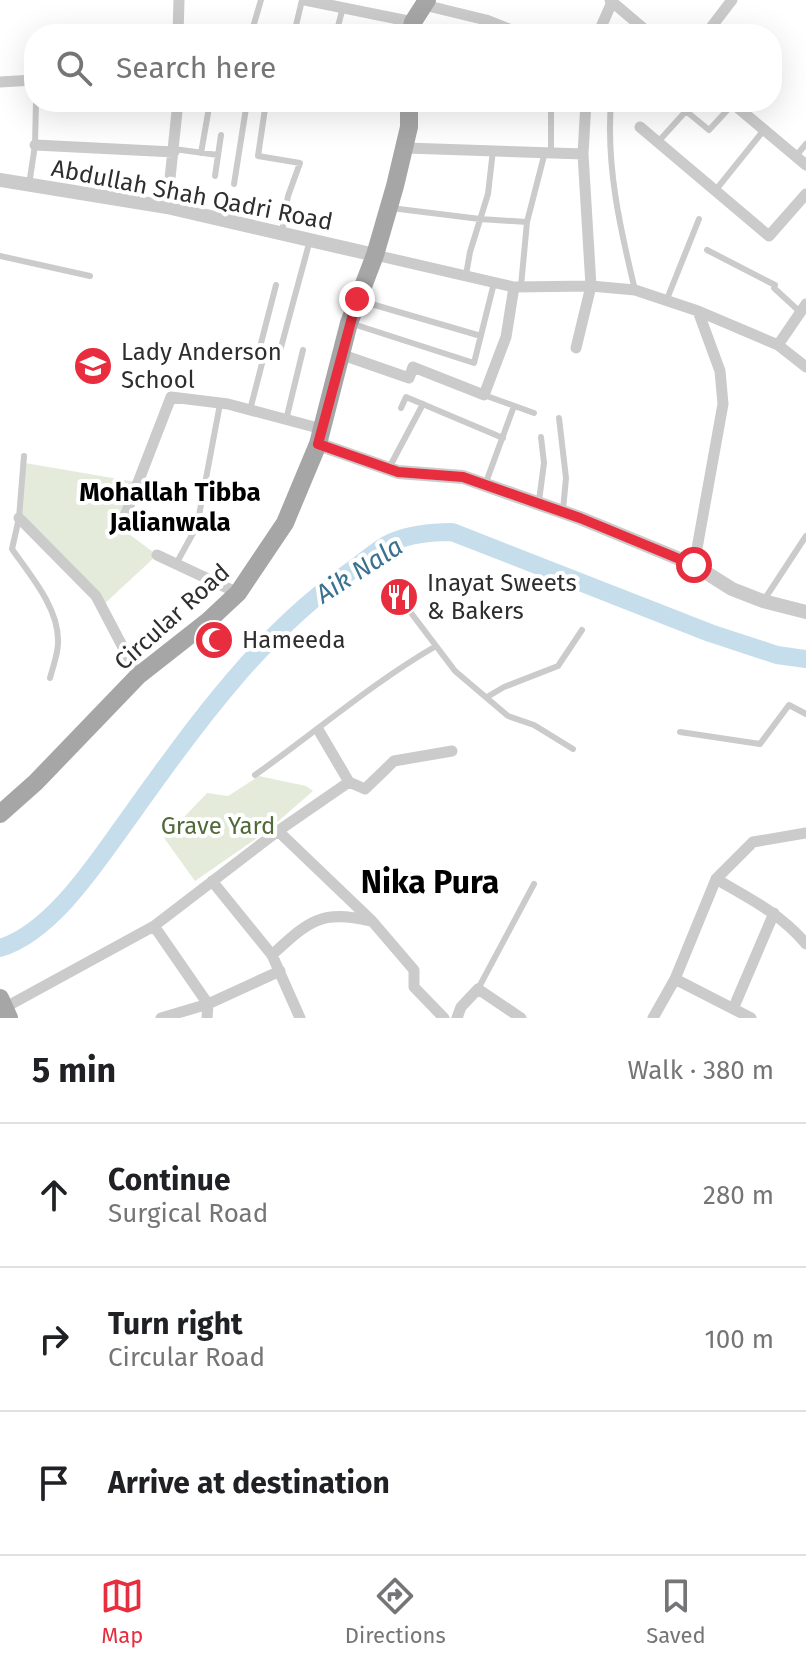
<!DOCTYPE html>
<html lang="en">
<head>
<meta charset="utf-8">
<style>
	:root { --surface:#fff; --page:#f2f2f2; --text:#202124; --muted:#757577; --line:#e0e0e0; --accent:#e72d3e }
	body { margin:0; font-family:"Fira Sans",sans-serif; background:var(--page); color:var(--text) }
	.stop { position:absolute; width:24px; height:24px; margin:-18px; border:6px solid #e72d3e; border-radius:50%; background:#fff }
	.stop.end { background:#e72d3e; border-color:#fff; box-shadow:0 2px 8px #0008 }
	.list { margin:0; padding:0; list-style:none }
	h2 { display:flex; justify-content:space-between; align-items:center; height:104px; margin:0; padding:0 32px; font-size:34px }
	h2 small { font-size:26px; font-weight:400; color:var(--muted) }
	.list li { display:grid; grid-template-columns:52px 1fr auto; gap:24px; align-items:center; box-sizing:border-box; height:144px; padding:0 32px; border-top:2px solid var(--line) }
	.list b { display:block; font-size:30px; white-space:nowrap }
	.list p { margin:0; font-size:26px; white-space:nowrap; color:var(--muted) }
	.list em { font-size:26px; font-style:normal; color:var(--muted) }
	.icon { flex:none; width:44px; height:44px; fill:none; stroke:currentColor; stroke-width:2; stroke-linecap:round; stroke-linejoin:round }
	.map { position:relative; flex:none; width:806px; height:1018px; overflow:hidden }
	.search { position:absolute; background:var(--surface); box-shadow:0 8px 32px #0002; left:24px; right:24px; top:24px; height:88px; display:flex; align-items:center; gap:20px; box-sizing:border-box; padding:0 28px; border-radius:32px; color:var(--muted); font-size:30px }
	.sheet { height:536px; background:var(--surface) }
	nav { display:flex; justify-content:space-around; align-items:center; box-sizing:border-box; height:112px; border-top:2px solid var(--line); background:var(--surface); font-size:22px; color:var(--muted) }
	nav a { display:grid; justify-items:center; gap:4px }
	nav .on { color:var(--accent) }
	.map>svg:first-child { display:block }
	.green { fill:#e4ebdb }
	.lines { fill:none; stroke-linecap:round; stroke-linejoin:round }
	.river { stroke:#c6deec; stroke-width:18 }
	.service { stroke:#cbcbcb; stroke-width:6 }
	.minor { stroke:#cbcbcb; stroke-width:11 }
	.tertiary { stroke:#cbcbcb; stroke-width:14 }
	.primary { stroke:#a6a6a6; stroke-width:18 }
	.route { stroke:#e72d3e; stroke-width:10 }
	.labels { text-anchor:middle; stroke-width:8; stroke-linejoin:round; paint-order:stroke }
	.street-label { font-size:24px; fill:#2e2e2e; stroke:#fff }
	.poi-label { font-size:24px; fill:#2e2e2e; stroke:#fff; text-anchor:start }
	.park-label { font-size:24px; fill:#516a3a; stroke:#fff }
	.neighbourhood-label { font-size:26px; font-weight:bold; fill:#000; stroke:#fff }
	.water-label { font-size:26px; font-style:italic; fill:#3b7190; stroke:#fff }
	.district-label { font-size:32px; font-weight:bold; fill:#000; stroke:#fff }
</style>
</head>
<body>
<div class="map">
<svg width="806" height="1018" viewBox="0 0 806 1018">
	<rect width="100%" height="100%" fill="#fff"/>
	<path class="green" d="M25,463L136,482L121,528L157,555L101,607L19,518Z
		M259,776L306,786L313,791L267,831L195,881L164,838L207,793L228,796Z"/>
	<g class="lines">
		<path class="river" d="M0,948C50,933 93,868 123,826C189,734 257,635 352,570C365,561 378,548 392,542C411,534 431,532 452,532L710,633L777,655L806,659"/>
		<path class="service" d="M251,34L261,0
			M294,34L302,0
			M336,34L343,7
			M629,34L635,21
			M266,102L258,156L300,163L288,196L282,232
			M551,102V153
			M611,102C606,166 620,228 635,290
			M658,142L686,111L709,130L733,104
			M174,149L218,155
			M201,153L210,102
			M796,156L806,144
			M215,176L221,135
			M234,184L247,102
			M29,185L35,145L36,102
			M715,191L764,130
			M391,208L480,219L527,222
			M707,250L775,285L774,288L799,311
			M0,256L90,276
			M466,275L470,252L488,194L493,150
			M521,286L527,222L545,152
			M667,299L699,219
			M361,301L481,336
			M350,323L474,363L494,283
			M280,351L310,240
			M484,395L534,413
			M401,408L406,397L503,438
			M250,410L266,348L260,347L276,285
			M559,418L566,478L563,510
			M286,420L303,350
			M24,456L19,518L12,549C30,575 58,607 58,640C59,652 53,666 50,678
			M389,468L423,404
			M485,485L514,406
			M539,501L544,463L541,437
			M176,564L197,526L220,404
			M399,597L455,671L508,716L534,725L573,749
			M764,600L806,536
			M487,697L504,687L558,666L582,630
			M680,732L760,744L789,705L806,714
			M255,775C316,732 372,683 436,646
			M478,989L534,884"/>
		<path class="minor" d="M305,0L413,22
			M610,0L650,34
			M424,5L486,20L522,34
			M178,34L179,0
			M598,34L612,2
			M706,34L732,0
			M0,82L34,80
			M731,102L806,165
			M640,127L769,236L806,194
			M35,145L174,152
			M406,148L583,154
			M167,207L178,102
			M375,255L514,287L591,286L635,290L698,311L778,345L806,367
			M778,345L806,304
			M576,348L591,286L583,154L586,102
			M340,354L409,378L413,367L484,395L506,337L514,287
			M19,518L96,596L138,676
			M120,529L171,397L228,404L322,429
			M157,555L238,593
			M694,565L723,404L720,371L698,311
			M319,731L349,782L365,789L394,761L452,751
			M278,831L372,921L414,970V987L444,1018
			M716,879C749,898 781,914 806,944
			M212,881L272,955L300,1018
			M154,926L208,1004L207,1018
			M272,955C308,922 320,909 370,921
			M675,979L751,1018
			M4,1008L154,926L278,831L349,782
			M733,1009L774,913
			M161,1018L208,1004L280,971
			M457,1018L461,1007L478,989L521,1018
			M653,1018L675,979L716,879L753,842L806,833"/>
		<path class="tertiary" d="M0,180L167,207L375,255
			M318,444L398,472L463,477L580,518L670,555L694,565L732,589L763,601L806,612"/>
		<path class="primary" d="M410,34L413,22L427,0
			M0,814L36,782L138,676L208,621L238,593L285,523L318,444L349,323L375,255L395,186L409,127V102
			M0,998L9,1018"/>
	</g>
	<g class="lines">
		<path class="route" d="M357,299L318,444L398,472L463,477L580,518L694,565"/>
	</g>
	<defs>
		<g id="school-disc" transform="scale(2)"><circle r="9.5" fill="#e72d3e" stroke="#fff"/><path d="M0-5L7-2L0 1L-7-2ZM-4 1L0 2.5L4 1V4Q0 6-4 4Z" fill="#fff"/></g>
		<g id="restaurant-disc" transform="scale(2)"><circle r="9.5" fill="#e72d3e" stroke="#fff"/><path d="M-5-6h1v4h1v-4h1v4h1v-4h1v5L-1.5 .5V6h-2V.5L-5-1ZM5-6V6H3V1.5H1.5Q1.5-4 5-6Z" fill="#fff"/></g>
		<g id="mosque-disc" transform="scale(2)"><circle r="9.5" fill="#e72d3e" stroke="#fff"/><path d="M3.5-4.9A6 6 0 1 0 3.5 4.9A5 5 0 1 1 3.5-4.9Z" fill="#fff"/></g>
	</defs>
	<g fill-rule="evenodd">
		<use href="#school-disc" x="93" y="366"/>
		<use href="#restaurant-disc" x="399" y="597"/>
		<use href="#mosque-disc" x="214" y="640"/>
	</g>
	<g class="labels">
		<g class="street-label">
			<text transform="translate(192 195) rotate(11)" y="8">Abdullah Shah Qadri Road</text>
			<text transform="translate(172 617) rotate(-42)" y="8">Circular Road</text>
		</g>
		<g class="poi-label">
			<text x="121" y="360">Lady Anderson<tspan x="121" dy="28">School</tspan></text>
			<text x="427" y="591">Inayat Sweets<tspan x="427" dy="28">&amp; Bakers</tspan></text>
			<text x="242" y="648">Hameeda</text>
		</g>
		<g class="park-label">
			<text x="218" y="834">Grave Yard</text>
		</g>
		<g class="neighbourhood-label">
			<text x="170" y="501">Mohallah Tibba<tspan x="170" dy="30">Jalianwala</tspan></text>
		</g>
		<g class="water-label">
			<text transform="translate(359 570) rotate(-33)" y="9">Aik Nala</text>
		</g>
		<g class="district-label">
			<text x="430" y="893">Nika Pura</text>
		</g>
	</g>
</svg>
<div class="stop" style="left:694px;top:565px"></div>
<div class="stop end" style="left:357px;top:299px"></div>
<div class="search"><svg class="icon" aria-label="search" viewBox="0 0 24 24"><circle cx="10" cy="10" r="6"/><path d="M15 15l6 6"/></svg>Search here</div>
</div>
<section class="sheet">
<h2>5 min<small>Walk · 380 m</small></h2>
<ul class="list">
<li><svg class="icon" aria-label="ahead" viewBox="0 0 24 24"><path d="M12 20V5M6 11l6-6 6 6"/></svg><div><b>Continue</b><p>Surgical Road</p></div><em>280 m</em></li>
<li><svg class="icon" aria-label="right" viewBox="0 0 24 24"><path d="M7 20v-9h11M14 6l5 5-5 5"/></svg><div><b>Turn right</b><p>Circular Road</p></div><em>100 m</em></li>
<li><svg class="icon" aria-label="arrive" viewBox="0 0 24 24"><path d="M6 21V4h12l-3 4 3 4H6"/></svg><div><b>Arrive at destination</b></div></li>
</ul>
</section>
<nav>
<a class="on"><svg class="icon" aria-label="map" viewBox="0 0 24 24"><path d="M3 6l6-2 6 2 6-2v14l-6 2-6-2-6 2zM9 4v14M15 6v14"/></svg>Map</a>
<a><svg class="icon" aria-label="directions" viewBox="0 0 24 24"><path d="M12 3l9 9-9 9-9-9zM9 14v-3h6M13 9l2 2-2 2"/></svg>Directions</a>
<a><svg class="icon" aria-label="saved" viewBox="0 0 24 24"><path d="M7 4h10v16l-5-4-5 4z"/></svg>Saved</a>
</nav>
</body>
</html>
